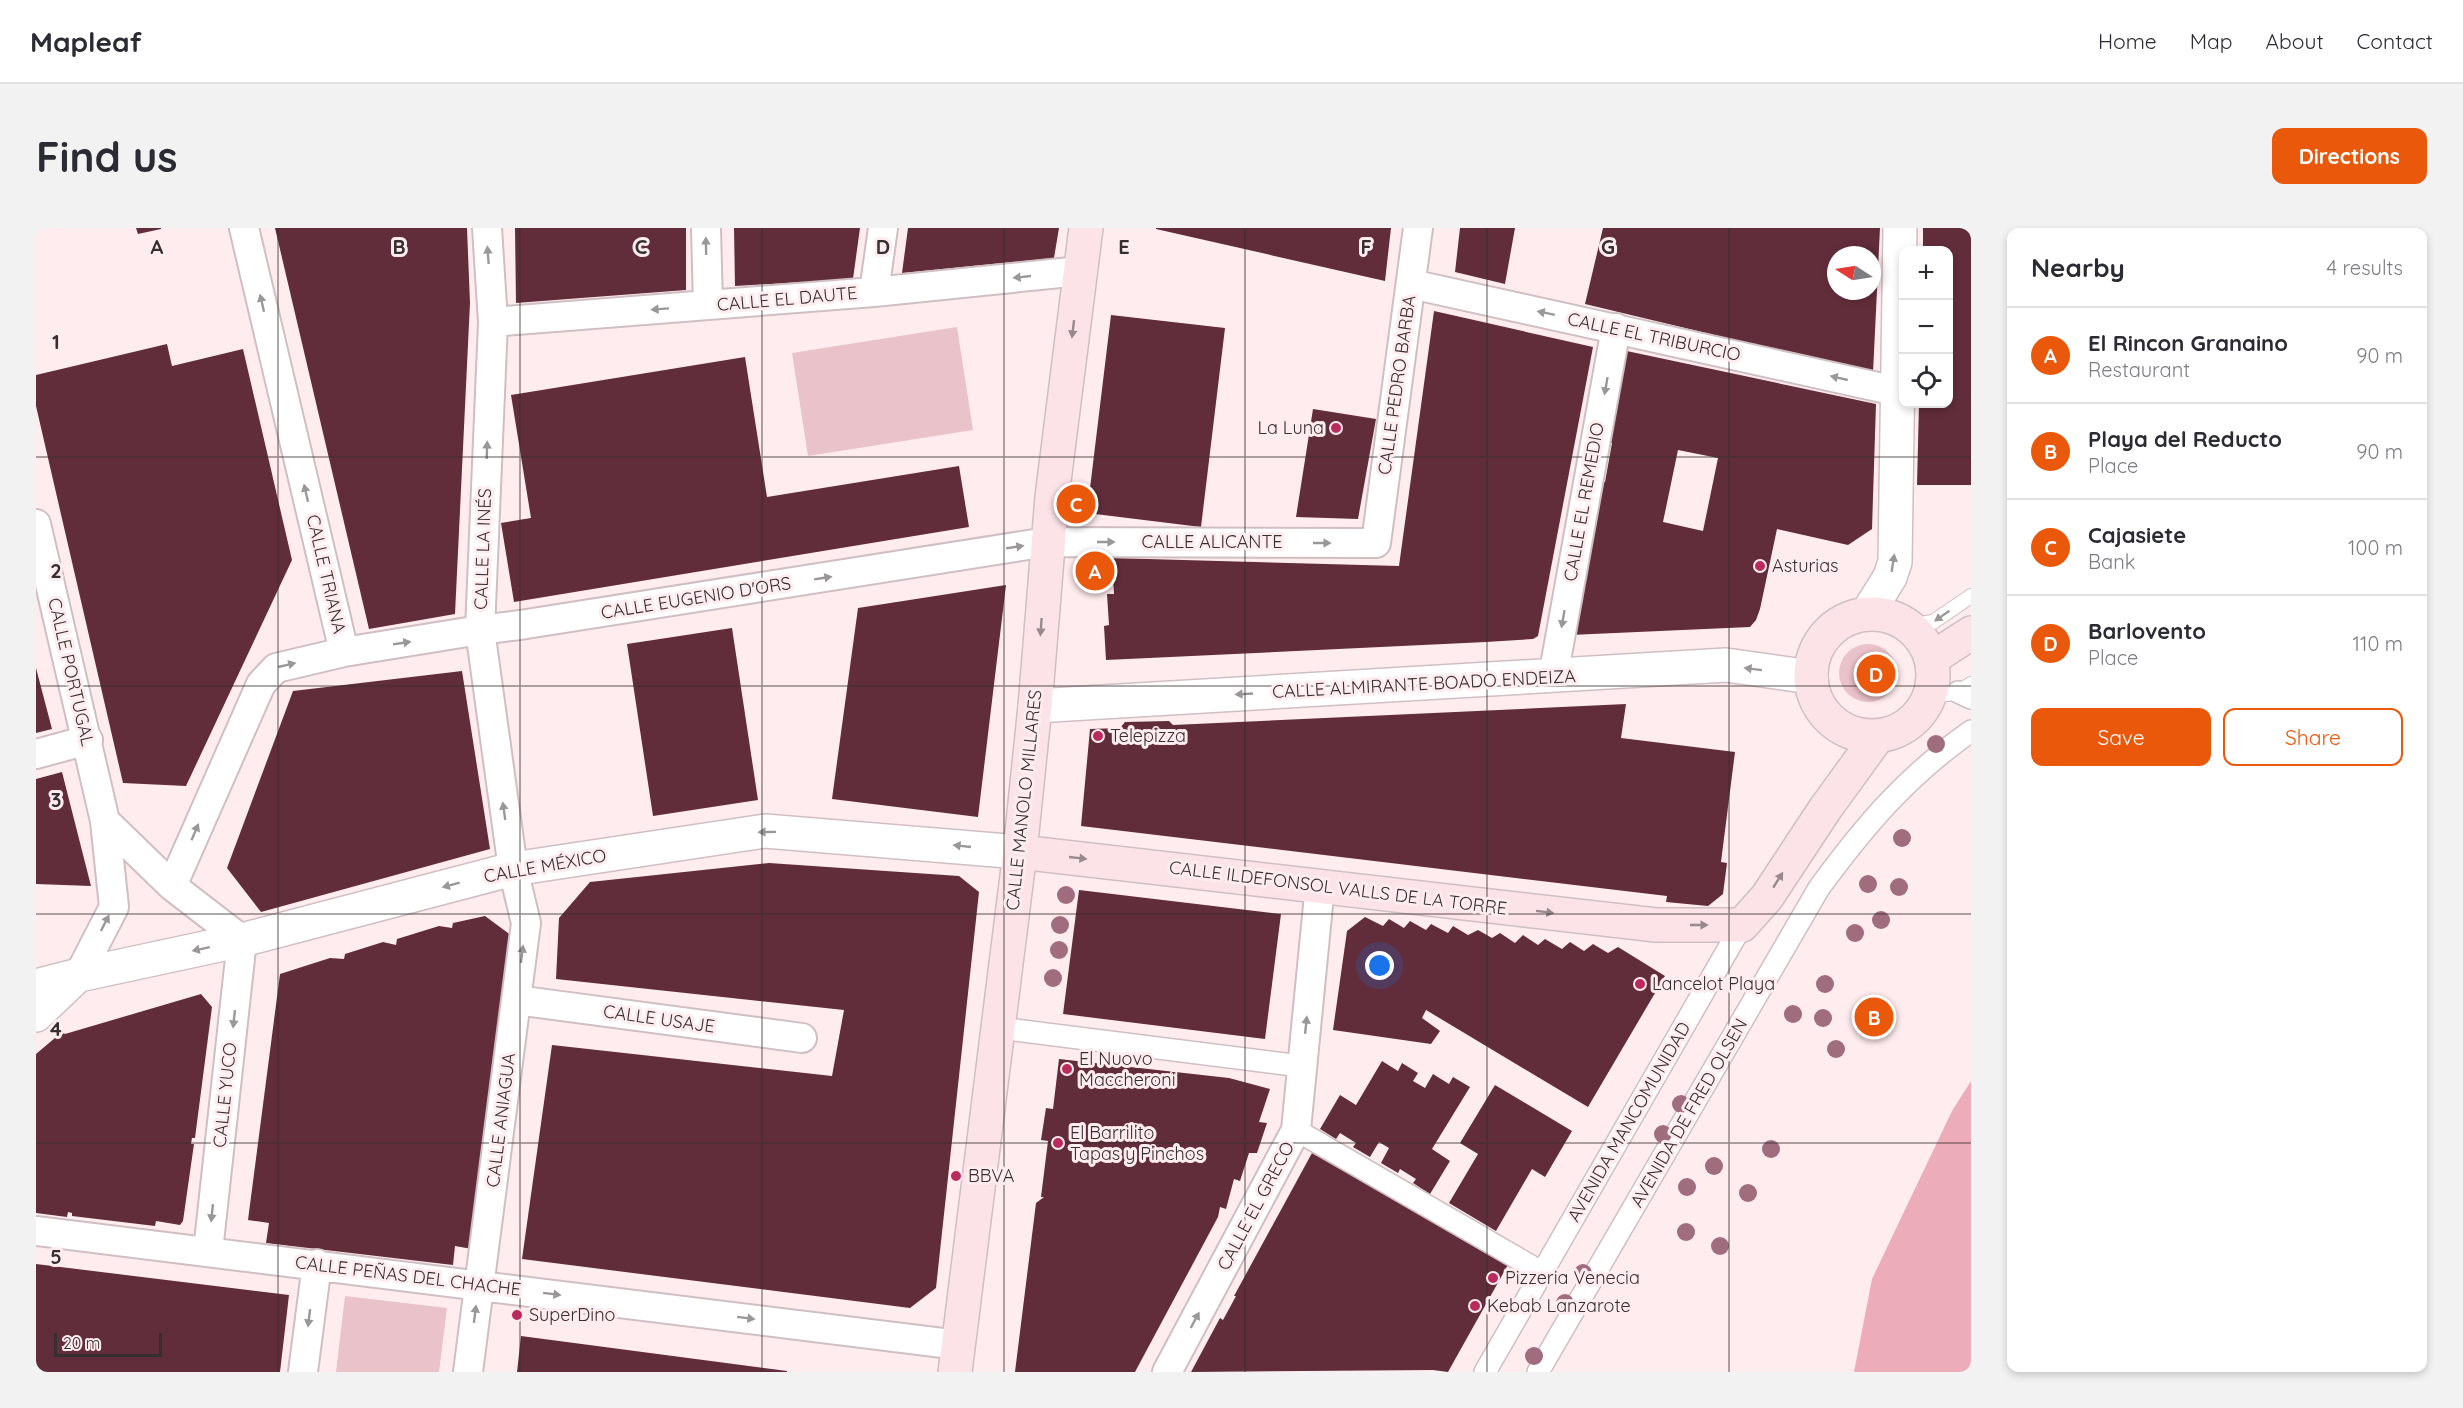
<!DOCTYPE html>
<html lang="en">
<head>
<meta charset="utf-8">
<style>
	:root { --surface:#fff; --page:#f2f2f3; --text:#2b2b33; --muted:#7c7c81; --line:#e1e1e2; --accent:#ea580c }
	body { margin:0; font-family:Quicksand,sans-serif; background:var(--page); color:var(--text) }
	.controls { position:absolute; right:18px; top:18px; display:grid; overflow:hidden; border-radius:12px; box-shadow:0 3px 9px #0003 }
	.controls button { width:54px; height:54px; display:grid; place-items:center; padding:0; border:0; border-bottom:2px solid var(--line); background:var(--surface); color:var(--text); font:30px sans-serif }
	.compass { position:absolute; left:1791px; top:18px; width:54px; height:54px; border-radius:50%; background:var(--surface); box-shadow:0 3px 9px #0003; rotate:282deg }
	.scale { position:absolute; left:18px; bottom:15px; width:108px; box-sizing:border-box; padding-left:6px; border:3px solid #362f30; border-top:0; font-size:16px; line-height:21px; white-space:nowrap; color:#362f30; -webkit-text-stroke:4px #ffecef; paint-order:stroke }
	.you { position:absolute; left:1344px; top:738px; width:21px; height:21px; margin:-15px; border:4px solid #fff; border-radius:50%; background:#1a73e8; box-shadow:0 0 0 9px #1a73e833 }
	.badge { display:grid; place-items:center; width:39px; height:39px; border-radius:50%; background:var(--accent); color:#fff; font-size:20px; font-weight:700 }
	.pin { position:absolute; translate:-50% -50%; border:3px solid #fff; box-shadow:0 2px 6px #0006 }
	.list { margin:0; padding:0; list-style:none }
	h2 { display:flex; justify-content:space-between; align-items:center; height:78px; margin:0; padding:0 24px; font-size:26px }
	h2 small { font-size:20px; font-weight:400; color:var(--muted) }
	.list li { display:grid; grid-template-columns:39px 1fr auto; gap:18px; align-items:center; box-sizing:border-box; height:96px; padding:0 24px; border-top:2px solid var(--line) }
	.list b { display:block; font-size:22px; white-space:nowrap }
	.list p { margin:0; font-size:20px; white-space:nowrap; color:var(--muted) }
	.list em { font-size:20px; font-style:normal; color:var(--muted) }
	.actions { display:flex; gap:12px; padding:18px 24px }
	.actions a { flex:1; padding:14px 0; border:2px solid var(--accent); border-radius:12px; text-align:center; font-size:21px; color:var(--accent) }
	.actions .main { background:var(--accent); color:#fff }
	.icon { flex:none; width:33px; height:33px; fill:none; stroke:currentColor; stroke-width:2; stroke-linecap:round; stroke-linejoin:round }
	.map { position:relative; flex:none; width:1935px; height:1144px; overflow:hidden; border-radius:12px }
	header { display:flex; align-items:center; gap:36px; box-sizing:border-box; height:84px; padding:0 30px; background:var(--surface); border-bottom:2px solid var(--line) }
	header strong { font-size:28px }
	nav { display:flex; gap:33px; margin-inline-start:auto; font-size:21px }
	.intro { display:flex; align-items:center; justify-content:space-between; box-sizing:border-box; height:144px; padding:0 36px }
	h1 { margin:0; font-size:42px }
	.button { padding:15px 27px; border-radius:12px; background:var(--accent); color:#fff; font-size:21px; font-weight:700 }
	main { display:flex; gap:36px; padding:0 36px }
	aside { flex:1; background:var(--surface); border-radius:12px; box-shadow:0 3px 9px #0003 }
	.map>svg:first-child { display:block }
	.green { fill:#eac2ca }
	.water { fill:#ecacb9 }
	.building { fill:#622d3b; fill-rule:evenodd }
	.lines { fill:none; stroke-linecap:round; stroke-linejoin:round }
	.service-casing { stroke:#d0bfc2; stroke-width:16 }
	.pedestrian-casing { stroke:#d0bfc2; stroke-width:24 }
	.minor-casing { stroke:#d0bfc2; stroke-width:32 }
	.tertiary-casing { stroke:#d0bfc2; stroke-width:36 }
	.secondary-casing { stroke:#d0bfc2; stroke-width:36 }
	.service { stroke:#fff; stroke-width:14 }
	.pedestrian { stroke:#fff; stroke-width:21 }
	.minor { stroke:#fff; stroke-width:28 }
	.tertiary { stroke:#fff; stroke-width:33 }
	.secondary { stroke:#fbe3e8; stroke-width:33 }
	.tree { fill:#9f6d7e }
	.oneway { fill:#9a9798 }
	.oneway2 { fill:#98898c }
	.grid { fill:none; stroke:#362f30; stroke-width:1.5; stroke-opacity:0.55 }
	.poi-dot { fill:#b92b5c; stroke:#ffecef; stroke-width:2 }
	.labels { text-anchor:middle; stroke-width:6; stroke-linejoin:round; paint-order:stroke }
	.street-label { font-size:18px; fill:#362f30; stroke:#ffecef }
	.poi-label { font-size:18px; fill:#362f30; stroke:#ffecef; text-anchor:start }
	.grid-label { font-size:20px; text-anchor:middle; font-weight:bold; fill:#362f30; stroke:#ffecef; stroke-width:6; stroke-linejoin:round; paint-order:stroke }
</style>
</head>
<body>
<header>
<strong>Mapleaf</strong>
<nav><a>Home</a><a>Map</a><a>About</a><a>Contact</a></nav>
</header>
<div class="intro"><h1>Find us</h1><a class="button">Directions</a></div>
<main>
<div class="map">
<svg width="1935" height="1144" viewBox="0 0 1935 1144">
	<rect width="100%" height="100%" fill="#ffecef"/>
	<path class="green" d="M921,99L937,202L772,228L756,125Z
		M1803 445a29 29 0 1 1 58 0a29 29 0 1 1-58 0Z
		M309,1068L411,1080L403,1144H300Z"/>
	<path class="water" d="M1935,853V1144H1818L1836,1051L1916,883Z"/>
	<path class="building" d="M100,0H125V1L102,6Z
		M239,0H431L434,75L419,386L333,401Z
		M479,0H650V62L480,75Z
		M698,0H824L817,51L699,58Z
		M872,0H1023L1018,30L866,45Z
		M1120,0H1355L1349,53L1120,1Z
		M1424,0H1479L1469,56L1419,44Z
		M1567,0H1844L1837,145L1549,76ZM1800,27H1836V63H1800Z
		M1887,0H1935V257H1881L1883,176H1912V22H1887Z
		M1398,83L1557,119L1502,408L1497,411L1450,414L1070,432L1068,398L1073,397L1071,366H1078L1076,330L1363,338Z
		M1075,87L1189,100L1165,299L1051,285Z
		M131,116L136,138L207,121L256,332L150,558L87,555L0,178V147Z
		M1586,122L1840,176L1836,301L1812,317L1741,301L1724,381L1720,392L1714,399L1534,407L1559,254H1569L1576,215L1567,214ZM1642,222L1682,230L1667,303L1627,294Z
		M709,129L731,269L923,238L933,299L478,374L465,295L495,290L475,167Z
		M1277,181L1340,191L1322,291L1260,289Z
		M970,357L942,589L796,571L822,380Z
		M696,400L722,572L617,588L591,416Z
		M0,440L16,501L0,505Z
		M426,443L454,621L225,684L191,640L257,463Z
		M1590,476L1585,510L1699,524L1685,634L1691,635L1687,666L1672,678L1630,674L1631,668L1045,598L1054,501L1084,500L1089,494L1133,493L1137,497Z
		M26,544L55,658L0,656V551Z
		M733,635L923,648L943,664L900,1060L874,1080L486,1031L516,817L796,848L808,782L520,751L523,690L554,654Z
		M1043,662L1245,686L1229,811L1027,786Z
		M449,688L476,708L436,1021L419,1018L417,1037L230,1015L233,995L212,992L244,746L294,730L308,731L309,726L347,714L360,717L361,711L403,698L416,700L417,695Z
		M1329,689L1347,698L1353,691L1368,700L1374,693L1390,702L1395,696L1412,705L1417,698L1432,707L1442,702L1456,710L1464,705L1479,715L1487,707L1502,717L1509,711L1526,721L1534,714L1548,723L1557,716L1572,725L1582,719L1629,748L1552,879L1390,782L1386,790L1404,803L1395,816L1297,802L1311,703Z
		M165,766L176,779L159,910H156L155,916H158L147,993L144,997L120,993L119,998L36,988V985L32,984L31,989L0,985V826L26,804L29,806Z
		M1023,831L1193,850L1234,861L1223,894L1231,895L1221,925H1213L1204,953L1198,951L1190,981L1184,979L1182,989L1099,1144H979L1000,975L1008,969H1005L1012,913L1005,912L1010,880L1017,881Z
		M1346,833L1362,843L1366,835L1382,845L1377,853L1389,860L1397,846L1413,856L1417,849L1434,859L1396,921L1414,933L1394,966L1377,955L1380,951L1364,941L1362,945L1345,935L1353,920L1343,914L1334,929L1317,919L1320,915L1304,905L1300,911L1284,901L1304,867L1320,877Z
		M1459,857L1536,903L1509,949L1496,941L1460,1003L1413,975L1442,926L1424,915Z
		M1276,925L1473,1035L1412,1144L1397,1142L1155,1144L1184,1090L1187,1092L1200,1068H1198Z
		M0,1036L253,1067L244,1144H0Z
		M485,1108L751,1143V1144H481Z"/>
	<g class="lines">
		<g class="service-casing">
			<path id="service" d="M1873,398L1897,394L1935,368
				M1893,469L1922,464L1935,456"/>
		</g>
		<g class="pedestrian-casing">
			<path id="pedestrian" d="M1922,464L1935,470
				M963,800L1265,838
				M1260,902L1507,1045
				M1449,1144L1706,697
				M1502,1144L1783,660C1830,596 1870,549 1935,503"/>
		</g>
		<g class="minor-casing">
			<path id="minor" d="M208,0L308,424
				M670,0L672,77
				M1375,56L1860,163
				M838,64L847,0
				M457,94L838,64L1044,43
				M0,296L69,593L78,679L43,747
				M1517,449L1580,100
				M0,526L52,512
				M69,593L136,658L206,712L172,1023
				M136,658L225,456L240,440L308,424L444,402L484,397L1011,314L1340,315L1382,0
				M480,772L766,810
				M0,1003L923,1117
				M267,1144L281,1036
				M432,1144L490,695L477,641L444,402L457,94L451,0
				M1131,1144L1260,902L1284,657"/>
		</g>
		<g class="tertiary-casing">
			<path id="tertiary" d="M1831,386L1854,349L1859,334L1864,0
				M999,478L1690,437L1775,449
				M0,758L43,747L206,712L477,641L729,603L984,624
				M0,787L41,748"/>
		</g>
		<g class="secondary-casing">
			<path id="secondary" d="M1775 447a61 61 0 1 1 122 0a61 61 0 1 1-122 0Z
				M1895,431L1935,405
				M984,624L1620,697H1706L1731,669L1789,581L1842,508
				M919,1144L984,624L999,478L1016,269L1050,0"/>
		</g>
		<use href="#service" class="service"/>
		<use href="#pedestrian" class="pedestrian"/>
		<use href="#minor" class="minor"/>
		<use href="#tertiary" class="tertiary"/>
		<use href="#secondary" class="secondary"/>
	</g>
	<g class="tree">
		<circle cx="1900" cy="516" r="9"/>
		<circle cx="1866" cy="610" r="9"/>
		<circle cx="1832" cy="656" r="9"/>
		<circle cx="1863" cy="659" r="9"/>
		<circle cx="1030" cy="667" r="9"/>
		<circle cx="1845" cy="692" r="9"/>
		<circle cx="1024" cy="697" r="9"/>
		<circle cx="1819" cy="705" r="9"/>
		<circle cx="1023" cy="722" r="9"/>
		<circle cx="1017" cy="750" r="9"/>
		<circle cx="1789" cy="756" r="9"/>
		<circle cx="1757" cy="786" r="9"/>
		<circle cx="1787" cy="790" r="9"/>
		<circle cx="1800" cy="821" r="9"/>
		<circle cx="1645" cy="876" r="9"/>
		<circle cx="1627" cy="906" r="9"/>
		<circle cx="1735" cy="921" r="9"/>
		<circle cx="1678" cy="938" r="9"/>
		<circle cx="1651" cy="959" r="9"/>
		<circle cx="1712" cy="965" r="9"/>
		<circle cx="1650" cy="1004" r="9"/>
		<circle cx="1684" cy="1018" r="9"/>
		<circle cx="1547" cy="1045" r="9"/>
		<circle cx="1529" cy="1075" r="9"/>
		<circle cx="1498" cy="1128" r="9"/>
	</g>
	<defs><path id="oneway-solid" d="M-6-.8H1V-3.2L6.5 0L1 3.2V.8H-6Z" transform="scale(1.5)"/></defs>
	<g class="oneway">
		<use href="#oneway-solid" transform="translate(670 18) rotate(-91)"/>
		<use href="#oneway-solid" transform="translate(452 27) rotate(-94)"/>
		<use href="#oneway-solid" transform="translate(986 49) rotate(174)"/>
		<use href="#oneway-solid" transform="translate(226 75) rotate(-103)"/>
		<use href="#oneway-solid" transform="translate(624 81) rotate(176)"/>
		<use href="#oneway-solid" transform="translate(1510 85) rotate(-168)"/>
		<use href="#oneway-solid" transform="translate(1803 150) rotate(-167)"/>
		<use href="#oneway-solid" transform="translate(1570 158) rotate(100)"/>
		<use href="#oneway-solid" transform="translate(451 222) rotate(-88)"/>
		<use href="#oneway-solid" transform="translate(270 265) rotate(-103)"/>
		<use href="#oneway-solid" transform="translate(1070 314)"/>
		<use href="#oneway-solid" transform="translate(1286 315)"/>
		<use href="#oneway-solid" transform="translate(979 319) rotate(-9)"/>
		<use href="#oneway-solid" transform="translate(1857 335) rotate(-81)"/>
		<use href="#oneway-solid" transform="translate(787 350) rotate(-9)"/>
		<use href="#oneway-solid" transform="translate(1906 388) rotate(145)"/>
		<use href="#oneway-solid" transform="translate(1527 391) rotate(100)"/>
		<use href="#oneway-solid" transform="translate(366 415) rotate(-9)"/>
		<use href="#oneway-solid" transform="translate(251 437) rotate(-13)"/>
		<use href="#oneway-solid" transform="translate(1717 441) rotate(-173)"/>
		<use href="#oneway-solid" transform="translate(1208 466) rotate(177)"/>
		<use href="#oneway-solid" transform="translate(468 583) rotate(-98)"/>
		<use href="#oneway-solid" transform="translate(159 604) rotate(-67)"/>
		<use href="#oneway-solid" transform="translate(731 604) rotate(179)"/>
		<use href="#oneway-solid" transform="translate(926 618) rotate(-174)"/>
		<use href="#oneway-solid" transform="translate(415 657) rotate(165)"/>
		<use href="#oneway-solid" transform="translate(69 695) rotate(-63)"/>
		<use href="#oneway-solid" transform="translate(165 721) rotate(168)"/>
		<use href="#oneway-solid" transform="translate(486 726) rotate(-83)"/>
		<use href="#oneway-solid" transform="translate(198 791) rotate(96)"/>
		<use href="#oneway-solid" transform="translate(1270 797) rotate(-84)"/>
		<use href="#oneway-solid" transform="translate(176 985) rotate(96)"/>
		<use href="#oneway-solid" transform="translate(516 1066) rotate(7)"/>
		<use href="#oneway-solid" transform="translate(439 1086) rotate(-83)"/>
		<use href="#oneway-solid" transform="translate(273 1090) rotate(97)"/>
		<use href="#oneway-solid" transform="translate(710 1090) rotate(7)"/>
		<use href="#oneway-solid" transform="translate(1159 1092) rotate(-62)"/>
	</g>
	<g class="oneway2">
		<use href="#oneway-solid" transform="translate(1037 101) rotate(97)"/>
		<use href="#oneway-solid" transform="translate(1005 399) rotate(94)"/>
		<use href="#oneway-solid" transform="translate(1042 630) rotate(6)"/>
		<use href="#oneway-solid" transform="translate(1742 652) rotate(-58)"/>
		<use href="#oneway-solid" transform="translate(1509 684) rotate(7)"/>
		<use href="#oneway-solid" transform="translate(1663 697)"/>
	</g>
	<path class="grid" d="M242,0V1144M484,0V1144M726,0V1144M968,0V1144M1209,0V1144M1451,0V1144M1693,0V1144M0,229H1935M0,458H1935M0,686H1935M0,915H1935"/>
	<g class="poi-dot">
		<circle cx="1300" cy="200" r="6"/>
		<circle cx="1724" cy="338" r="6"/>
		<circle cx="1062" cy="508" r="6"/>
		<circle cx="1604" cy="756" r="6"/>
		<circle cx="1031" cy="841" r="6"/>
		<circle cx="1022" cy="915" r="6"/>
		<circle cx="920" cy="948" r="6"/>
		<circle cx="1457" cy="1050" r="6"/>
		<circle cx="1439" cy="1078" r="6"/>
		<circle cx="481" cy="1087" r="6"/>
	</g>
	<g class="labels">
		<g class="street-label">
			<text transform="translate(751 71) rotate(-5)" y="6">CALLE EL DAUTE</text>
			<text transform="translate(1618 109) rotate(12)" y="6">CALLE EL TRIBURCIO</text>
			<text transform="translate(1361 157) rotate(-82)" y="6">CALLE PEDRO BARBA</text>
			<text transform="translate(1548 274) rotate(-80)" y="6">CALLE EL REMEDIO</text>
			<text x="1176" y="320">CALLE ALICANTE</text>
			<text transform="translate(447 321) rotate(-88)" y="6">CALLE LA INÉS</text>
			<text transform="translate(290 346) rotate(77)" y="6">CALLE TRIANA</text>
			<text transform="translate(660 370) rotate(-9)" y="6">CALLE EUGENIO D'ORS</text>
			<text transform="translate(35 444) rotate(77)" y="6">CALLE PORTUGAL</text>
			<text transform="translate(1388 456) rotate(-3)" y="6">CALLE ALMIRANTE BOADO ENDEIZA</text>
			<text transform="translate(988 572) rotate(-84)" y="6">CALLE MANOLO MILLARES</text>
			<text transform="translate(509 638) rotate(-10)" y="6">CALLE MÉXICO</text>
			<text transform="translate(1302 660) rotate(7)" y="6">CALLE ILDEFONSOL VALLS DE LA TORRE</text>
			<text transform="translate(623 791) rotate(8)" y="6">CALLE USAJE</text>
			<text transform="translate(189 867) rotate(-84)" y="6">CALLE YUCO</text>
			<text transform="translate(1653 885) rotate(-60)" y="6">AVENIDA DE FRED OLSEN</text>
			<text transform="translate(465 892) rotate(-83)" y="6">CALLE ANIAGUA</text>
			<text transform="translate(1593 894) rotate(-60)" y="6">AVENIDA MANCOMUNIDAD</text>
			<text transform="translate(1220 978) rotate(-62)" y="6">CALLE EL GRECO</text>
			<text transform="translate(372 1048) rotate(7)" y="6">CALLE PEÑAS DEL CHACHE</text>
		</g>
		<g class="poi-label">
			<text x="1288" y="206" text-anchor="end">La Luna</text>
			<text x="1736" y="344">Asturias</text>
			<text x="1074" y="514">Telepizza</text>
			<text x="1616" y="762">Lancelot Playa</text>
			<text x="1043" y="837">El Nuovo<tspan x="1043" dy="21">Maccheroni</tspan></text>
			<text x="1034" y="911">El Barrilito<tspan x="1034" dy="21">Tapas y Pinchos</tspan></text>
			<text x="932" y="954">BBVA</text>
			<text x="1469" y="1056">Pizzeria Venecia</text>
			<text x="1451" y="1084">Kebab Lanzarote</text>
			<text x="493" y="1093">SuperDino</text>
		</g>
	</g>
	<g class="grid-label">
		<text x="121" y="26">A</text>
		<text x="363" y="26">B</text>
		<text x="605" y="26">C</text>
		<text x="847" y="26">D</text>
		<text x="1088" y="26">E</text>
		<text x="1330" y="26">F</text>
		<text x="1572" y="26">G</text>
		<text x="20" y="121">1</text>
		<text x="20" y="350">2</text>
		<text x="20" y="579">3</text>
		<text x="20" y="808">4</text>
		<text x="20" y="1036">5</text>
	</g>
</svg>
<div class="controls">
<button>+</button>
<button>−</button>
<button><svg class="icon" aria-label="locate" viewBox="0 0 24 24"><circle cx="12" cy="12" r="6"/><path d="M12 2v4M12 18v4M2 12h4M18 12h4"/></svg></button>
</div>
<svg class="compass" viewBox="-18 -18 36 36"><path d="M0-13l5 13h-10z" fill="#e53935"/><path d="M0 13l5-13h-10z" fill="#7c7c81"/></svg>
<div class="scale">20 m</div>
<div class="you"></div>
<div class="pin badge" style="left:1059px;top:343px">A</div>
<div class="pin badge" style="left:1838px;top:789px">B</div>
<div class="pin badge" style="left:1040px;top:276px">C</div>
<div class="pin badge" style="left:1840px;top:446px">D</div>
</div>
<aside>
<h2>Nearby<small>4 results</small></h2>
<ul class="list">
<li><span class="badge">A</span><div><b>El Rincon Granaino</b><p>Restaurant</p></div><em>90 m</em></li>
<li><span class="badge">B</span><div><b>Playa del Reducto</b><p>Place</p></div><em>90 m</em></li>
<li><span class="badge">C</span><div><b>Cajasiete</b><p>Bank</p></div><em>100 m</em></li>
<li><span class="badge">D</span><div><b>Barlovento</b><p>Place</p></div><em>110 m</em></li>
</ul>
<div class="actions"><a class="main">Save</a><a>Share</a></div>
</aside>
</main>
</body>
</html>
